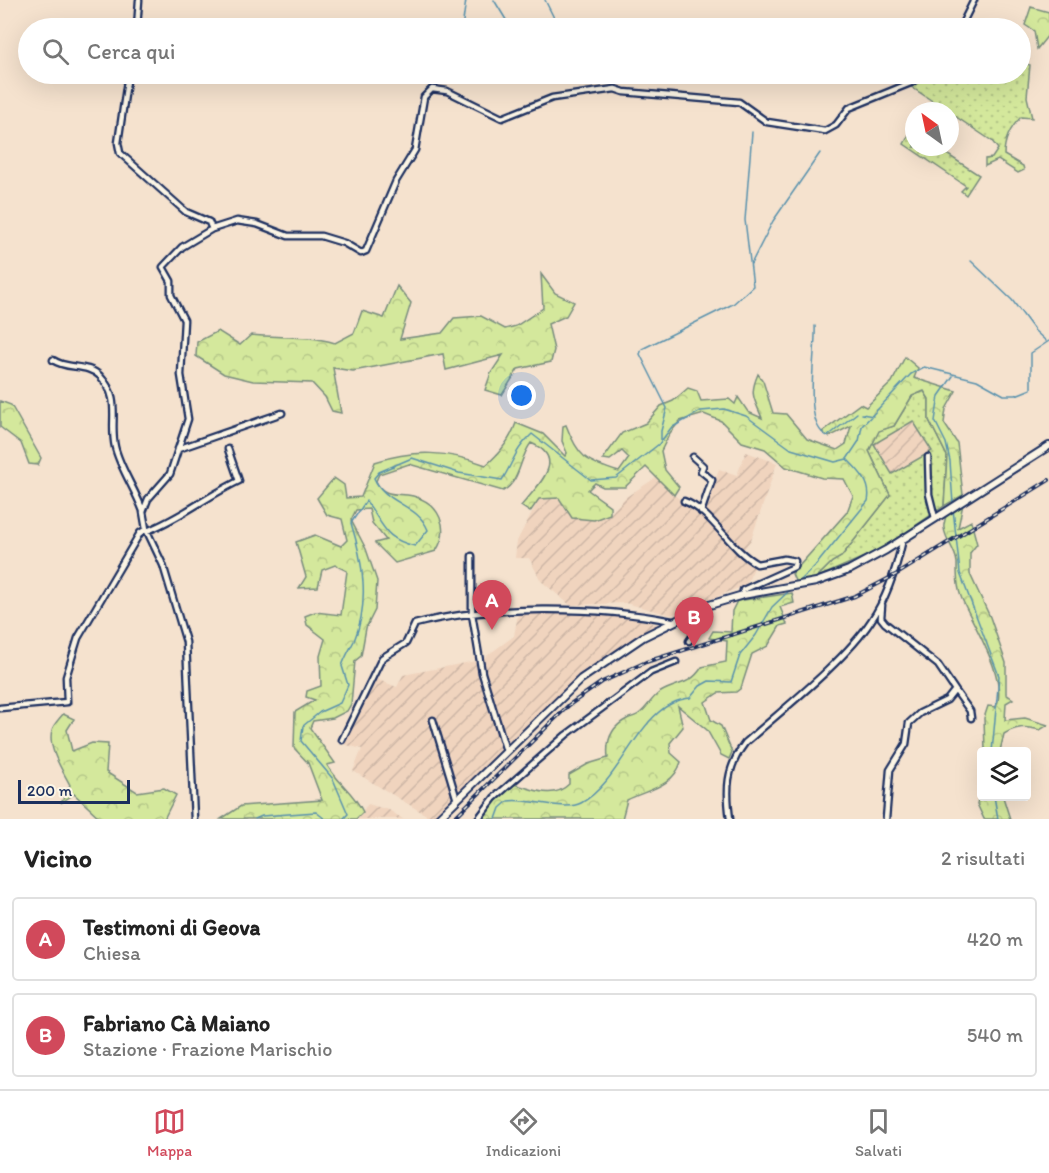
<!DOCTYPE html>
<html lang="it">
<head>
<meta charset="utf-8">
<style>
	:root { --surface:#fff; --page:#f6f6f6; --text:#222; --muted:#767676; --line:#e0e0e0; --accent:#d1495b }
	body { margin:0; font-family:Itim,sans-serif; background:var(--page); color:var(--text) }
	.controls { position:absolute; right:18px; bottom:18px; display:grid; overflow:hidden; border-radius:6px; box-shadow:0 6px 24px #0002 }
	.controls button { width:54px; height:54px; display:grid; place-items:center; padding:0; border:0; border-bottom:2px solid var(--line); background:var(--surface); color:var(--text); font:30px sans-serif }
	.compass { position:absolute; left:905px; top:102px; width:54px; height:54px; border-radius:50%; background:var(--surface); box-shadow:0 6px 24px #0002; rotate:327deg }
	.scale { position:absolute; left:18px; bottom:15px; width:112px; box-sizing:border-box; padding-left:6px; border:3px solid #1b2f5e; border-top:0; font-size:16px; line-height:21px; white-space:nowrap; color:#1b2f5e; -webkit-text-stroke:4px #fcf5e5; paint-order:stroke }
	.you { position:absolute; left:522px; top:396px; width:21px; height:21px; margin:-15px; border:4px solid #fff; border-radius:50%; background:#1a73e8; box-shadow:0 0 0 9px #1a73e833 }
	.badge { display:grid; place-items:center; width:39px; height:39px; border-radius:50%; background:var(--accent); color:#fff; font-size:20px; font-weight:700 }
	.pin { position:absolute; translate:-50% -50px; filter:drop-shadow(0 2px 3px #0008) }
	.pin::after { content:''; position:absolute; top:32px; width:21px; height:18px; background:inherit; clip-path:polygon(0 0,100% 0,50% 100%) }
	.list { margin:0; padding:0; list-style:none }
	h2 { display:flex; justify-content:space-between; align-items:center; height:78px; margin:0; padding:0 24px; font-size:26px }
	h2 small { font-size:20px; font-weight:400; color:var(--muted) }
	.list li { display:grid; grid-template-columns:39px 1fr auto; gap:18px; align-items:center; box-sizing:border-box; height:84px; margin:0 12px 12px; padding:0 12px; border:2px solid var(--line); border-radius:6px }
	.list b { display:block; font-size:22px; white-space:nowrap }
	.list p { margin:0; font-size:20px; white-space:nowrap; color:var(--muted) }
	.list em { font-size:20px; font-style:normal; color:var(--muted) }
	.icon { flex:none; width:33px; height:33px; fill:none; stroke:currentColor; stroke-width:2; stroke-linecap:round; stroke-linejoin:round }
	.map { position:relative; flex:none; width:1049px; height:819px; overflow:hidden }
	.search { position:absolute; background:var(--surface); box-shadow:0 6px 24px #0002; left:18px; right:18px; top:18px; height:66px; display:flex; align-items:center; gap:15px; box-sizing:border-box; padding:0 21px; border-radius:33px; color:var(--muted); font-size:22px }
	.sheet { height:270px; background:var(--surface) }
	nav { display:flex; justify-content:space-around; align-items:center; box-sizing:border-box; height:84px; border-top:2px solid var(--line); background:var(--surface); font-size:16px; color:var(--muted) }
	nav a { display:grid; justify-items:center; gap:3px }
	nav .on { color:var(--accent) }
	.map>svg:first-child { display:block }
	.industrial { fill:url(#industrial-furrows) }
	.grass { fill:url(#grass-dots); stroke:#788c7d; stroke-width:1.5; fill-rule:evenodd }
	.forest { fill:url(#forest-crowns); stroke:#788c7d; stroke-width:1.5 }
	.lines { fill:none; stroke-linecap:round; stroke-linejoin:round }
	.stream { stroke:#5991ad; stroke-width:1.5 }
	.minor-casing { stroke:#1b2f5e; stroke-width:9 }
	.major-casing { stroke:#1b2f5e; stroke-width:10 }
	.minor { stroke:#fcf5e5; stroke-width:4.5 }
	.major { stroke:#fcf5e5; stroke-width:6 }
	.rail-casing { stroke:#1b2f5e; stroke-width:4 }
	.rail { stroke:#fcf5e5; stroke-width:1.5; stroke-dasharray:4.5; stroke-linecap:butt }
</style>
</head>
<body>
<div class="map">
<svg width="1049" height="819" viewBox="0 0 1049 819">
	<defs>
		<pattern id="industrial-furrows" width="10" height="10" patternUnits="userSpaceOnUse" patternTransform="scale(1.5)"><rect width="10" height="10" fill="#f0d4be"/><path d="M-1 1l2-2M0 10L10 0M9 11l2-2" fill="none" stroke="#cdb6a6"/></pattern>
		<pattern id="grass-dots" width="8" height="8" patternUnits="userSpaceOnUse" patternTransform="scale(1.5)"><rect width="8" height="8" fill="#d4e89c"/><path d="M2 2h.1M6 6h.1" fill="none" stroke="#b5c789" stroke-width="1.8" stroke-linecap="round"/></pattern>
		<pattern id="forest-crowns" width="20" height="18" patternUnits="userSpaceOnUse" patternTransform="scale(1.5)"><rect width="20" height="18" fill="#d4e89c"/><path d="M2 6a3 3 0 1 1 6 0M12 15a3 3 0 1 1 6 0" fill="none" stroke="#b5c789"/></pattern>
	</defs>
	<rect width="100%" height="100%" fill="#f5e2ce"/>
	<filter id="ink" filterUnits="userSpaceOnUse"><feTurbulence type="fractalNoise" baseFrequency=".0167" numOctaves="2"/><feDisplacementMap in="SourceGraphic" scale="12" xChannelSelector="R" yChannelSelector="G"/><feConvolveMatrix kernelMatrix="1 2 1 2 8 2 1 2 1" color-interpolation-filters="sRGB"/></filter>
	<g filter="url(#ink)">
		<path class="industrial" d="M913,420L932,451L892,474L874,444Z
			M746,452L777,463L751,540L742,551L709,518L706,510L719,469L737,475Z
			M657,477L674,495L701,514L754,568L746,585L671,615L625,603L570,605L541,581L529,558H515L517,541L539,499L559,498L572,518L610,514L626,497Z
			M518,614H599L638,618L658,625L578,676L433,819L353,771L362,749L343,744L376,679L397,687L403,675L481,660L514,636Z
			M368,804L389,810L403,819H356Z"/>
		<path class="grass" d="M1021,62L1030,65L1027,97L1032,118L1021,117C1010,128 1004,140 1004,155L1023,166L1024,170L1018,173L998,160L985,166V159L992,158L998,149L992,141L910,86L927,74H1020Z
			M911,131L914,133V147H936L979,175L966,195L961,191L966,186L904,144Z
			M924,391L929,399V420L947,456L944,506L880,550L816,578L832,562L841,557L890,495L869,451L879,430L894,426L912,396ZM913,421L932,451L892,474L874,444Z"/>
		<path class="forest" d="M1031,7L1049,12V34L1037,49L1034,31L1025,25Z
			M541,274L555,293L574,302L566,316L548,324L554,350L551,362L518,369L502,395L485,390L491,373L503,355L446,370L443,354L353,371L333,368L341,413L332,411L325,397L312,383L253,381L224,374L196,356L197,342L218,331L240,345L251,335C279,338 308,335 335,343L354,333L362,311L384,318L397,286L411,303L400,339L442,333L454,318L481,316L505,329L516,326L543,308Z
			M905,357L918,368L914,378L956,391L946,409L944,423L957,443L963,495L944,506L947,456L929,420V399L924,391L912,396L894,426L879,431L869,451L890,495L841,557L832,562L816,578L796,583L792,574L847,512L853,496L844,479L822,478L786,467L765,449L742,442L721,421L704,414L680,421L670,433L661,451L665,470L679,487L674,495L646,467L625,487H603L595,483L588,490L610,506V514L594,520L572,518L559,498L539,499L530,512L521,506C537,486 569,459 531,443C519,458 521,481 503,491L409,464L379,474L376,481C385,499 397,492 413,496C439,503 451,528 436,551L395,563L375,543L386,540L372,523L369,509L356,510L351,520L366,549L377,581L375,610L366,628L361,656L355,661L351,704L347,711L333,718L313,721L310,728L335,763L327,765C338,783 354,793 363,812L356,819H221L241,806L322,800L308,763L294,748L295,712L315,700L306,697L307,691L321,686L320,656L325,639L307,625L305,616L315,612L341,615L347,571L335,565L322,570L318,587L299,588L306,577L296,542L315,535L341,546L347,540L342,519L327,515L317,498L334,478L344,485L346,498L361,497L375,462C414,449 448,451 486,465C500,453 510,441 516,423L543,434L565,456L567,453L562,441L563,426L566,425C578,457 586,462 619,472L629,458L622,451L610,460L603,459L622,433L646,423L661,406L673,401L688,388L697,391L701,401L729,399L735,404L738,397L748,412L762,418C754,398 749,395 758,374L763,381L773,413L786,414L807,439L837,450L846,444L851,426L829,437L822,432L860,404L866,407L892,382Z
			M0,401L11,405L41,458L38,465L29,464L21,443L0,427Z
			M963,504L958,528L971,521L977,544L970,553V574L990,617L1006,663V694L1013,699L1006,703L1005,720L1025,718L1048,725L1040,730C1026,726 1017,726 1004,734L1000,751H985L984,718L988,706L996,707C1009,681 973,624 962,599C957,588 957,575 957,563C956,550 945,540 944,528C943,524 946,519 946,514Z
			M792,593L794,603L780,607L787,624L780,626L768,646L752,654L741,688L736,692L718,693L705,702L711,720L721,726L732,752L729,759L721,755L707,730L678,706L683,727L670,743L671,753L681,762C673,787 649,789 627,800L622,819H481L491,802L513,784C532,788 552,801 569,784V775L588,764L608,758C606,741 611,727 627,719C631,717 637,716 640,713C647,708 651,699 659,693C678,681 689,687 702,667L726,662L727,641L709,638L713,631L731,632L732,611L737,601Z
			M63,714L74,719L67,730L72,751L92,743L108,744L106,772L137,792L164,788L176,795L164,819H101L74,794L61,803L70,785C63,771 47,748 52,730C53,725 60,718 63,714Z
			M981,784L982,796L1003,797L1010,819H984L977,804Z"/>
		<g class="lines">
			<path class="stream" d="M494,0L511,28
				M545,0L559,28
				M462,28L466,0
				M971,261L1012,300L1035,331L1046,341
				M751,264L773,221L820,153
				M815,326C817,349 801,427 828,436L857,413
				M862,414L873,416
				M661,441V431L667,408L640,354L642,349L733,304L753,286L745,220L752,132
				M953,504L950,461L946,443L935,421L939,396L953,376
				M953,509L960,573L999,676L992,752
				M799,582L816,565L868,501C872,483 859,471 847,459
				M994,796L998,819
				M255,819L262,816L316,812L325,819
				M343,819L348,814L333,779L301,741L303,726L320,712L340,703L348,685L342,666C345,657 350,649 354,641C370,603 363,561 351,523L366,501C384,524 383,539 415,546L428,530C418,504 385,504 374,478L379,472L412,458L459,473L502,480C513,463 515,449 532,434L591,480L616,478L659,444L671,428L701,411L724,409L746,416L791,449L835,462L847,459L859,441L862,426L911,374L924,367L977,380L1004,395H1016L1031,389V353L1049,341
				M496,819L500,808L508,801C527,797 564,812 581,803C624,780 639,703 690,698L700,686L709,681L731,682L740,655L756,635L772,607L790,590"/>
			<g class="minor-casing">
				<path id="minor" d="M137,28L139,0
					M960,28L974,0
					M128,74L118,143L120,153L186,212L209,222L212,229
					M53,360C67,370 87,363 100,376C122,399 109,421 115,447C120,468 135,489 143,511
					M178,449L282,413
					M693,457L703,466L701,471L712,480L701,512
					M928,457L929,494L935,518
					M684,501C712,511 729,549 757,564L784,559L795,561L794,567L743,590V595
					M147,531C181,518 207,496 239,481L228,449
					M472,556V614L482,673L506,751
					M882,605L881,618L885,623L938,665L955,690L947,700L920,713L909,723L906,744L890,770L886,819
					M681,618L696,626V631L689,641
					M955,690L970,711L971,718
					M0,708L67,702L66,677L78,638L140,533L146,529
					M433,720L457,800
					M342,740L382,658L406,643L415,624C488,605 598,606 672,621
					M194,819L186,642L163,565L146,529L143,512L148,499L170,474L188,419L181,375L184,320L171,295V281L163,267L182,247L212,229L237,221L257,224L288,236H321L344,243L361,253L366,251L396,181L415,150L424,97L432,89L447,91L502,118L552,98L615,89L624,92L739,102L767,122L825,131L836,125L849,108L913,82L924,74
					M478,819L494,798L566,735L651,672L676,662
					M730,819C726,790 726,768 745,743C782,710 845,661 871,621C887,598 897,566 903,539"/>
			</g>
			<g class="major-casing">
				<path id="major" d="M437,819L581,679L643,637L706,606L743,595L816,582L849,570L886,550L1049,446"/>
			</g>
			<use href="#minor" class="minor"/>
			<use href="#major" class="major"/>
			<g class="rail-casing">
				<path id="rail" d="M453,819L569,705L602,682L646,662L855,596L897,574L1049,480"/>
			</g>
			<use href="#rail" class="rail"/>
		</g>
	</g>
</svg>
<div class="controls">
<button><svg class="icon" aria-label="layers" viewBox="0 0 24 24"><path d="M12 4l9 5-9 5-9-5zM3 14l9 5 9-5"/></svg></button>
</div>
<svg class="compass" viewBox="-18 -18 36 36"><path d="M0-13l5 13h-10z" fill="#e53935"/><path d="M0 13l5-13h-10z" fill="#767676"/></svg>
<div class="scale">200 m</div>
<div class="you"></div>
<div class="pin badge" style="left:492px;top:630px">A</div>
<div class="pin badge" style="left:694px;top:647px">B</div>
<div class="search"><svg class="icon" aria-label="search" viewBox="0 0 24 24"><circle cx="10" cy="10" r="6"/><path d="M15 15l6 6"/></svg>Cerca qui</div>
</div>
<section class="sheet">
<h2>Vicino<small>2 risultati</small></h2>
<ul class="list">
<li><span class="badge">A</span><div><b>Testimoni di Geova</b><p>Chiesa</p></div><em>420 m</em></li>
<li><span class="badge">B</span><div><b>Fabriano Cà Maiano</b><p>Stazione · Frazione Marischio</p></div><em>540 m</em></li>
</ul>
</section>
<nav>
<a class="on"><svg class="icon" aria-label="map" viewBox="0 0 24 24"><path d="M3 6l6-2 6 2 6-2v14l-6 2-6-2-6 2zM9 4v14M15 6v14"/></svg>Mappa</a>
<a><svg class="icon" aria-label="directions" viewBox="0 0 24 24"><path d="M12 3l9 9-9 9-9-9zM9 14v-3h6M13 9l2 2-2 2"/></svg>Indicazioni</a>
<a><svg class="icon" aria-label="saved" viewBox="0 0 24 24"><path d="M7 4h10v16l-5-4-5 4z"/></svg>Salvati</a>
</nav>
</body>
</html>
